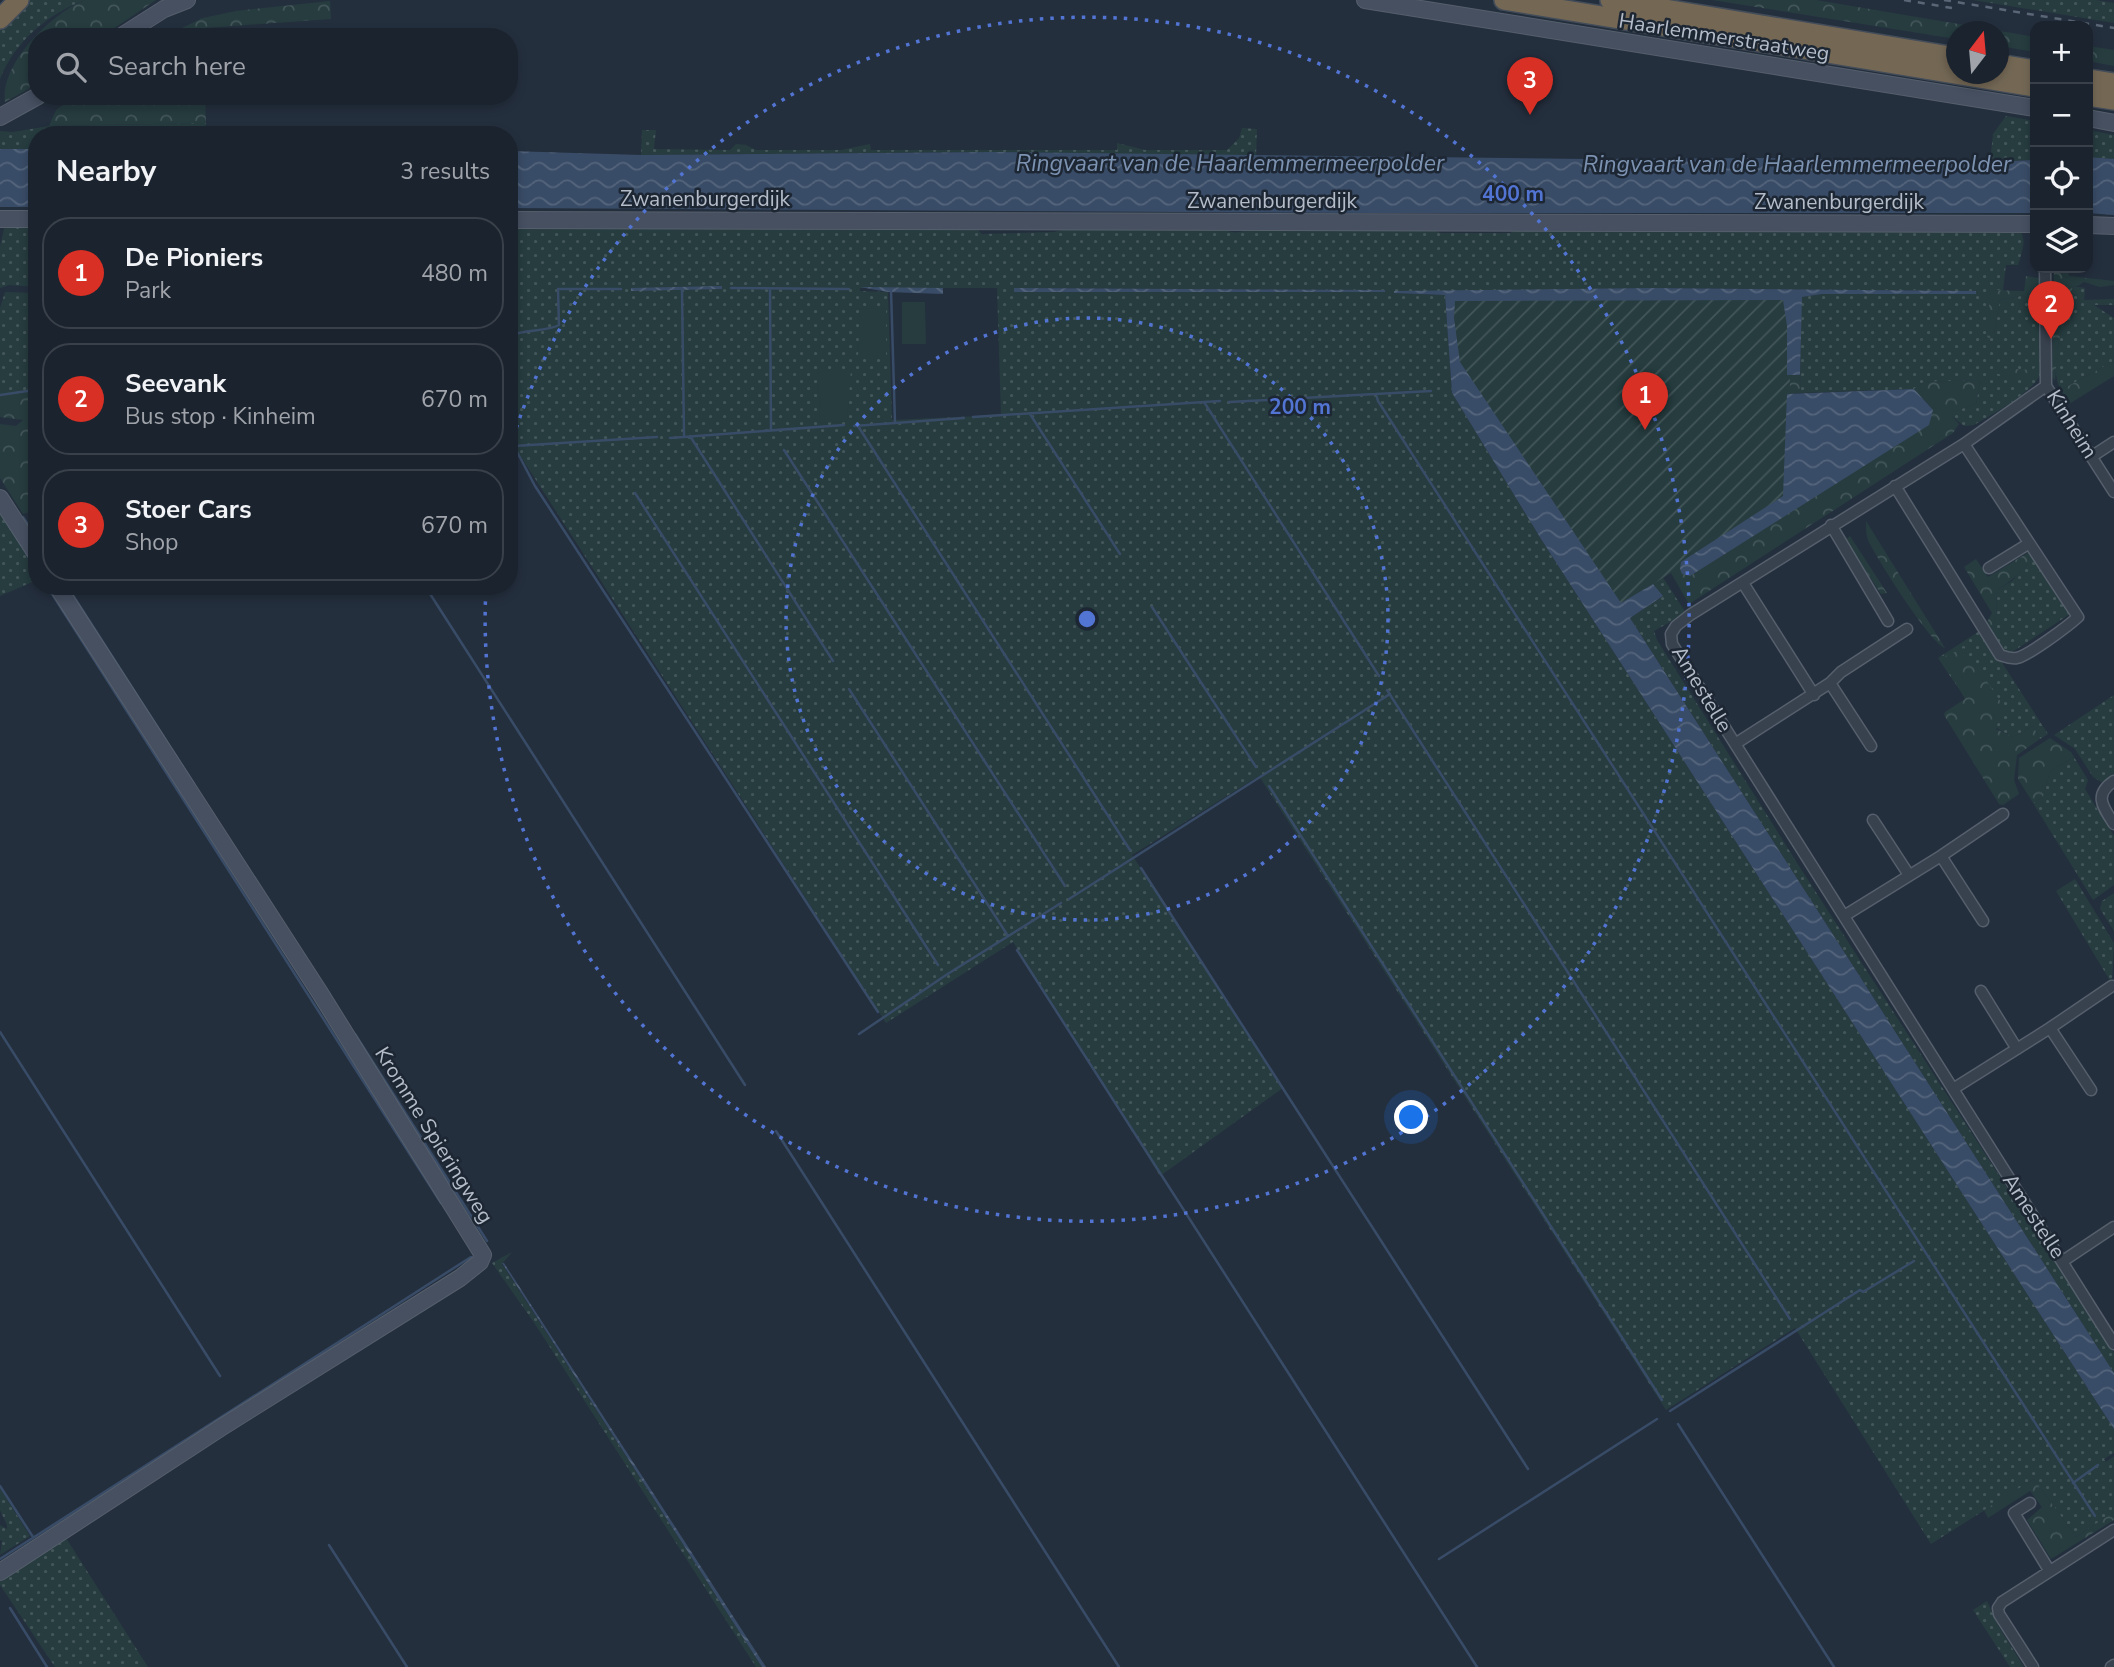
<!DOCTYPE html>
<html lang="en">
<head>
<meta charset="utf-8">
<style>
	:root { --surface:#1b232e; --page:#282f3a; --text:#f1f3f6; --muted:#a0a4aa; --line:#39404a; --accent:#d93025 }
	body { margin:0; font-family:"Nunito Sans",sans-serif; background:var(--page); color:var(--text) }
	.controls { position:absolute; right:21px; top:21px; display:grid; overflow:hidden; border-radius:14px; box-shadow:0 4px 10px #0003 }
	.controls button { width:63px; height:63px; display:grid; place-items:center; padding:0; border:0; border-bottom:2px solid var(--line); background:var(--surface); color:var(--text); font:35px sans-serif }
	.compass { position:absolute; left:1946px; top:21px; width:63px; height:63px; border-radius:50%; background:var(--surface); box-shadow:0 4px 10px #0003; rotate:16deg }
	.you { position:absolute; left:1412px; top:1118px; width:24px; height:24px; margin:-18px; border:5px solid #fff; border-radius:50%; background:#1a73e8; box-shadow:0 0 0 10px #1a73e833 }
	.badge { display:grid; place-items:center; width:46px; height:46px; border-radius:50%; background:var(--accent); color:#fff; font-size:23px; font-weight:700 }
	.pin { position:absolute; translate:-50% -58px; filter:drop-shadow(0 2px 4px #0008) }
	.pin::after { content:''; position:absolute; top:37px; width:24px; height:21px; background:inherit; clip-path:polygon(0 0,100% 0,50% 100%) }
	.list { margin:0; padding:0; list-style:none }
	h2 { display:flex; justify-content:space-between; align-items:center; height:91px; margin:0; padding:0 28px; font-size:30px }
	h2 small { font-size:23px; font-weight:400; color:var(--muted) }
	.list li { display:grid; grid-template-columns:46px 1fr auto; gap:21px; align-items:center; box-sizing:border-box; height:112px; margin:0 14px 14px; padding:0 14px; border:2px solid var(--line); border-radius:28px }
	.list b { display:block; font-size:26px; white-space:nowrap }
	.list p { margin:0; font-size:23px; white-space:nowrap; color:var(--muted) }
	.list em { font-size:23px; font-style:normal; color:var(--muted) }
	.icon { flex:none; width:38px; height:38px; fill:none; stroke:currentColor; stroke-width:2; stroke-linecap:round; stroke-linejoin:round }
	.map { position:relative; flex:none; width:2114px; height:1667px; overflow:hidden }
	.search { position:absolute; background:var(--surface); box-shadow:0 4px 10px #0003; left:28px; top:28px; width:490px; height:77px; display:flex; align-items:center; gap:18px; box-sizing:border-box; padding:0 24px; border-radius:28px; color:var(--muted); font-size:26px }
	.panel { position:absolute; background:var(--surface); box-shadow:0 4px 10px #0003; left:28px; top:126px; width:490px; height:469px; border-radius:28px }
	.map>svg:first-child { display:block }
	.grass { fill:url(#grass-dots); fill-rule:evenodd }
	.forest { fill:url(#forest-crowns) }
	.park { fill:#263c3f }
	.garden { fill:url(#garden-furrows) }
	.water { fill:url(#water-waves) }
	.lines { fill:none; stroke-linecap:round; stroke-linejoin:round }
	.stream { stroke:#394c67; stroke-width:2.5 }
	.street-casing { stroke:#565f6c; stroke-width:13 }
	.secondary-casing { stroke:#565f6c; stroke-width:18 }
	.highway-casing { stroke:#434c59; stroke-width:22 }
	.street { stroke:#38414e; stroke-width:10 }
	.secondary { stroke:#465061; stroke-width:16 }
	.highway { stroke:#746855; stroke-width:19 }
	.rail { stroke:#5a6575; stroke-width:2.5; stroke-dasharray:7 7; stroke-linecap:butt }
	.ring { fill:none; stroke:#5274d3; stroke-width:3.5; stroke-dasharray:3.5 7 }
	.labels { text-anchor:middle; stroke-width:5; stroke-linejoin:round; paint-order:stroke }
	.street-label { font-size:21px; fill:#b4bcc9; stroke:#1d2633 }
	.water-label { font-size:23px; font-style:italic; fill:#7c92b1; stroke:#1d2633 }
	.centre { fill:#5274d3; stroke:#1d2633; stroke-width:3.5 }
	.ring-label { font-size:21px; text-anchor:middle; font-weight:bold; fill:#5274d3; stroke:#1d2633; stroke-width:5; stroke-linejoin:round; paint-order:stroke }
</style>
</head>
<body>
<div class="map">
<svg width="2114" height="1667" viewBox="0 0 2114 1667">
	<defs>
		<pattern id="grass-dots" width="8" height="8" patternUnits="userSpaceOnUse" patternTransform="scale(1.75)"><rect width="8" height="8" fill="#263c3f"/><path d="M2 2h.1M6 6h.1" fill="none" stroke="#435659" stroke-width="1.8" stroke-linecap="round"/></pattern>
		<pattern id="forest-crowns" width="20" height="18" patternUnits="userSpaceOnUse" patternTransform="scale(1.75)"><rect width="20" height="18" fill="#263c3f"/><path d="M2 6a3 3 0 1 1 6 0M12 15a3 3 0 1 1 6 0" fill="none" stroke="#435659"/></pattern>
		<pattern id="garden-furrows" width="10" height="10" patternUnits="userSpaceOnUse" patternTransform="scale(1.75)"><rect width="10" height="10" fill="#263c3f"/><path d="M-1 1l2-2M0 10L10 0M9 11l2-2" fill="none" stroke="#435659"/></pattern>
		<pattern id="water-waves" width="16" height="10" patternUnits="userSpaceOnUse" patternTransform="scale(1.75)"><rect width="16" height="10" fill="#394c67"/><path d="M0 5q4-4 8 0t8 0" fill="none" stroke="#53647b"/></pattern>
	</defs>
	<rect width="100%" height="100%" fill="#242f3e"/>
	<path class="grass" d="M29,0H85C48,14 15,41 0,79V29Z
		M1973,0H2096L2114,3V23Z
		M2006,116L2035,121V160L1990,162L1993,134Z
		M206,123V135H37V149H0V131L13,132L49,126Z
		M1242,128L1257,129L1256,156L993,152L641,155L642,130H656L654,149L730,150L736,144L746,145L756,150H841L870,144L871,150H1117V143L1145,150H1227L1239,138Z
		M2088,130L2114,135V159L2088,157Z
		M12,224H37V287L9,285L0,288V246L4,229Z
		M509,224L976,228L982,234L1054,232L1066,229L1220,226C1229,234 1241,235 1251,226L1312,227C1324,232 1337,232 1349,227H1429L1440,233H1510L1519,228H2018C2028,239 2022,251 2018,265H2006L2003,290H1990L1994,333L2000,300L2040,292L2042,371C2036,391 1993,414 1974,425L1964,426L1948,413L1976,404L1980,380L1924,382L1914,389L1800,393L1801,297L1822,294H1975L1976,291L1653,288L1394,293L1445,295L1452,393L1541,539L2114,1429V1453L2104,1459L2106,1462L2114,1456V1512L2076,1537L2034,1479L1931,1544L1795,1328L1666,1410L1259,776L1132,855L1283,1088L1160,1176L1013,942L886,1023L512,443H509ZM860,288H997L1001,415L892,420L888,292L860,291ZM1015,288L1384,290V292H1014Z
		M2073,286L2085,288L2084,300L2114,299V305H2094L2114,318V361L2061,390C2047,369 2066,312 2073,286Z
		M5,292L37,293V431L32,392L0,396V308Z
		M0,509L37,573V580L0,596Z
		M2034,557L2070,614L2006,656L1990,631L1996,618L1997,590L2012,581Z
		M1660,573L1686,613L1654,631L1657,640L1799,866L2114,1353V1373L1630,618L1662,597L1653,584Z
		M1981,630L2048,734L2040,739L2033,726L2013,737C1978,721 1959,689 1938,658Z
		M2114,695V776L2103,783L2093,777L2075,749L2054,735Z
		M2074,757L2088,780L2085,789L2114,836V885L2093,900L2033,803L2043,797L2050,771Z
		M2075,879L2114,943L2112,984L2056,891Z
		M2114,893V931L2100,909L2102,901Z
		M512,1252L502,1264L762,1667H756L535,1324L492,1263Z
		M0,1488L30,1536L0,1555L2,1541L0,1540V1525L7,1529V1525L0,1510Z
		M66,1538L148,1667H55L0,1585V1581Z
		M1987,1601L1999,1627L2024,1667H2010L1973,1610Z"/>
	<path class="forest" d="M85,0H156L101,37H37V84L5,102C0,62 54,12 85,0Z
		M1712,0H1816L2035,37V52L1999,46L1998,32H1956V39Z
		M330,1L331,19L204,28V37H163L203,18L236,11Z
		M2088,46L2114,50V66L2088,61Z
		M76,96H205L206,123L49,126L56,110Z
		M2054,269L2068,270L2069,276L2114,281V285L2100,287L2084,282L2078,286H2073L2058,344L2055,381L2052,376Z
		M2026,276L2039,278L2040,292L2000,300L1994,333L1987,341L1990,290L2024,291Z
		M2114,361V376L2069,404L2061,390Z
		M2038,365L2039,370L2022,380L1994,373L1996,368L2032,370Z
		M1787,375H1800V393L1788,394L1690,576L1771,524L1933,410L1914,389L1924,382L1980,380L1976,404L1949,413L1959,424L1953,433L1689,604L1664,561Z
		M32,391L37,431V477L31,479L33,496L37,497V510L23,514L0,478V424L16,426L23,420L0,417V396Z
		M1866,521L1945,648C1931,644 1877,559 1869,542C1866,536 1866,528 1866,521Z
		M1850,536L1887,593L1881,594L1845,540Z
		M2029,552L2034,557C2023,571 2012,581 1997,590L1996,618L1990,631L1986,624L1992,613L1964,567L1976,559L1988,577Z
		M1964,648L2003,705L1996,729L2013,737L2033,726L2040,739L2017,755L2014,780L2019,794L2003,805L1999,804L1944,715L1945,712L1965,699L1941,658Z
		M2050,738L2071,752L2074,757L2050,771L2043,797L2033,803L2018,779L2019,758Z
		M2034,1479L2076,1537L2114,1512V1520L2051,1559L2027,1520L2042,1507L2030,1491L1988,1518L1984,1510Z"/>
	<path class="park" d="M902,302H925L926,344H902Z
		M860,308L886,309V359H858Z
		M818,369H851L847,421L820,423Z"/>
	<path class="garden" d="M1789,296L1791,496L1619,606L1454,363L1450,297Z"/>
	<path class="water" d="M0,149H37V207H0Z
		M509,151L641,155L993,152L1584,159L1761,158L1990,162L2035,160V213H1378L509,208Z
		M2088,157L2114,159V215L2088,213Z
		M722,286V289L631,291V288Z
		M860,287L943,288V294L888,292Z
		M1014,288L1385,290V292H1014Z
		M1653,288L1976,291V294H1822L1802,297L1800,375H1787V326L1783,300L1455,301L1454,318L1460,362L1621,603L1653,584L1663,596L1630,618L2114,1373V1429L1541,539L1452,393L1445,295L1394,293V291Z
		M1914,389L1933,410L1929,425L1690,576L1682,574L1680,569L1681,562L1783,496L1787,394Z
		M502,1263H504L766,1667H762Z"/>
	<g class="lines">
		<path class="stream" d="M731,288L849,289
			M682,289L684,435
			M770,289L771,430
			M891,290L895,423
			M509,336C526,329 546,332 559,325L558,289H621
			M1376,394L1378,401L2095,1516
			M0,395L34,390L37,404
			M1204,402L1379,676
			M1229,402L1431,391
			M1030,414L1120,554
			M973,417L1220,401
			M854,426L964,418
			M858,426L1130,850
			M690,436L833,661
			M670,438L844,425
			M514,446L657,437
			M509,447L514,446L535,486L878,1012
			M784,450L1065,886
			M635,493L938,965
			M23,517L37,538
			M4,518L37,570
			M47,586L441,1203
			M67,586L194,784
			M425,586L745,1085
			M1152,607L1256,767
			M849,689L1008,936
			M1387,690L1790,1319
			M1269,786L1662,1400
			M1141,868L1528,1469
			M1069,899L1390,694
			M1017,950L1477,1667
			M0,1032L220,1376
			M355,1034L487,1241
			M859,1034L946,975L1061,903
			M776,1131L1119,1667
			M1670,1411L1860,1290L1863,1292L1914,1261
			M1678,1424L1834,1667
			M2073,1483L2098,1465
			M0,1486L33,1537
			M329,1545L407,1667
			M0,1559L471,1257
			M1439,1559L1657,1419
			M10,1608L47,1667"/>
		<g class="street-casing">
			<path id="street" d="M2045,268L2046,386L2114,492
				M2046,386L1964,444L1690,615L1676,626L1671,634L1672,644L2114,1344
				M2091,457L2114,442
				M1895,486L2000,655C2006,657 2010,659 2017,658C2029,655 2067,627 2078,617L1964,444
				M1831,525L1888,621
				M1989,568L2028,544
				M1743,583L1814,695
				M1830,683L1841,672L1907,629
				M1735,744L1830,683L1871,746
				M2114,781C2093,795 2103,807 2114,824
				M1873,820L1909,875
				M1941,856L2003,814
				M1844,916L1941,856L1983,921
				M1981,991L2017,1049
				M2050,1028L2112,986
				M1953,1089L2050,1028L2091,1090
				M2063,1261L2114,1227
				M2030,1503L2014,1513L2049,1570
				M2033,1667L1999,1614L1998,1608L2002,1602L2114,1530
				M2111,1667L2114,1665"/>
		</g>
		<g class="secondary-casing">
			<path id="secondary" d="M1365,0L2035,108
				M120,37L164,9L187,0
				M0,117L38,96
				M2088,118L2114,123
				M0,219H37
				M509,220L2035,224
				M2088,225L2114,226
				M0,498L37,555
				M0,1572L222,1427L460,1278L480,1262L483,1255L320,993L57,586"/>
		</g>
		<g class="highway-casing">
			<path id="highway" d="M1504,0L2035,87
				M1610,0L1956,57
				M0,19L19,0
				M1998,64L2035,70
				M2088,79L2114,83
				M2088,96L2114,100"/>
		</g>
		<use href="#street" class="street"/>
		<use href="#secondary" class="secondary"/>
		<use href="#highway" class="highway"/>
		<path class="rail" d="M1904,0L1952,8
			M1944,0L2114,28"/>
	</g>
	<g class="ring">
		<circle cx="1087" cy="619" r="301"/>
		<path d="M510 448A602 602 0 1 1 486 587"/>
	</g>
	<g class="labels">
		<g class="street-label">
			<text transform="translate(1724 37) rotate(9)" y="7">Haarlemmerstraatweg</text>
			<text x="705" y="206">Zwanenburgerdijk</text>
			<text x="1272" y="208">Zwanenburgerdijk</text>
			<text x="1839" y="209">Zwanenburgerdijk</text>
			<text transform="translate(2072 424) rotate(58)" y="7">Kinheim</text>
			<text transform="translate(1702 689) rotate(59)" y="7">Amestelle</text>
			<text transform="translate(434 1135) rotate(58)" y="7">Kromme Spieringweg</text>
			<text transform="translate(2034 1216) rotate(57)" y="7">Amestelle</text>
		</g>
		<g class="water-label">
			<text x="1230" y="171">Ringvaart van de Haarlemmermeerpolder</text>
			<text x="1797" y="172">Ringvaart van de Haarlemmermeerpolder</text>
		</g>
	</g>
	<circle cx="1087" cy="619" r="10" class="centre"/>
	<g class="ring-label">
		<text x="1513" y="201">400 m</text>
		<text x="1300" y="414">200 m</text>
	</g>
</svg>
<div class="controls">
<button>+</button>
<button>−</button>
<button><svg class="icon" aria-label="locate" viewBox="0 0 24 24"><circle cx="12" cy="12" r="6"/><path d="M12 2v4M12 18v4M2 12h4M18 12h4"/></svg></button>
<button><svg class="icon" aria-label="layers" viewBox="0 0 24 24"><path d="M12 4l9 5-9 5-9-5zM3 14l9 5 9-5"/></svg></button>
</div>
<svg class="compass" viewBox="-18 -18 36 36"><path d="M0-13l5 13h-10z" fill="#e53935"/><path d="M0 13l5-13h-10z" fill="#a0a4aa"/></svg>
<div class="you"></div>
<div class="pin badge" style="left:1645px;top:430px">1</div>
<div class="pin badge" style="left:2051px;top:339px">2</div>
<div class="pin badge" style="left:1530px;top:115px">3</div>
<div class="search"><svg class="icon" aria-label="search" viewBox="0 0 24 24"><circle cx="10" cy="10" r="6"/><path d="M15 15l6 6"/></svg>Search here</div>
<section class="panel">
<h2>Nearby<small>3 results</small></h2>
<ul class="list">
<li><span class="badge">1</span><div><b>De Pioniers</b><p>Park</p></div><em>480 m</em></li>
<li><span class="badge">2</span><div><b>Seevank</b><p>Bus stop · Kinheim</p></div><em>670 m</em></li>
<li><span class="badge">3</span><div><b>Stoer Cars</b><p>Shop</p></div><em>670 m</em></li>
</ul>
</section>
</div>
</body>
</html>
